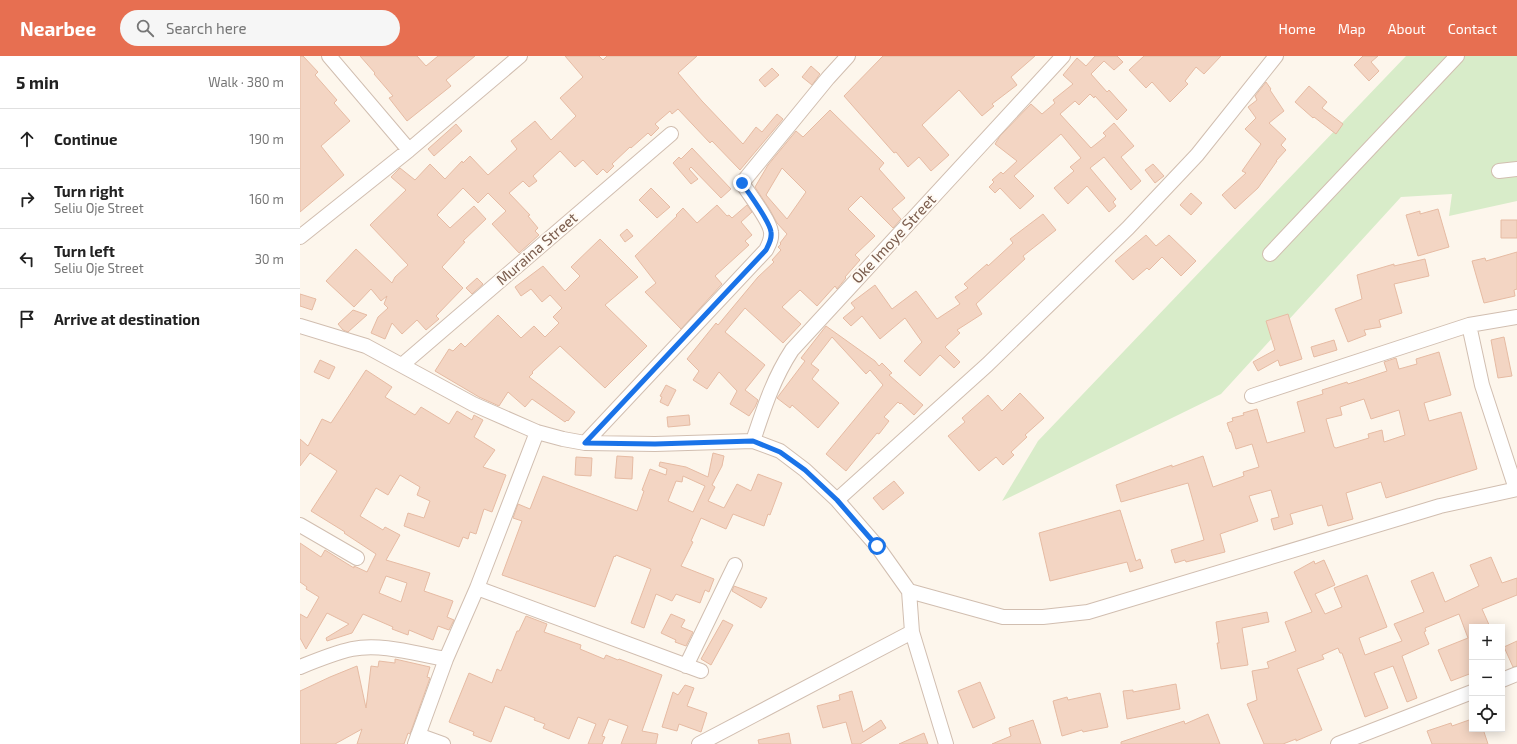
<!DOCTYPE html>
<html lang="en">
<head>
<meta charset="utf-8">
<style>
	:root { --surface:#fff; --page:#f6f6f6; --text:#222; --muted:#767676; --line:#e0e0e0; --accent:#e76f51 }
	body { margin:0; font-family:"Exo 2",sans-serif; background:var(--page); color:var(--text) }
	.controls { position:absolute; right:12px; bottom:12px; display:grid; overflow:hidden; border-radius:0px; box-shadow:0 2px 10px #0003 }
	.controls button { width:36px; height:36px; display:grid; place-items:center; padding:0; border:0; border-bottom:1px solid var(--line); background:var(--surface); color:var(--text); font:20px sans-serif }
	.stop { position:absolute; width:12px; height:12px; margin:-9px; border:3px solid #1a73e8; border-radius:50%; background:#fff }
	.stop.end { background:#1a73e8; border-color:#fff; box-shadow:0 1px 4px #0008 }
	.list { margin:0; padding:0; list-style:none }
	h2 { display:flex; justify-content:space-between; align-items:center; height:52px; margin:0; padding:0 16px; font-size:17px }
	h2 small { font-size:13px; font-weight:400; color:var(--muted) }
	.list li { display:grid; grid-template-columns:26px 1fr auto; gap:12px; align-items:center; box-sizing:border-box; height:60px; padding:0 16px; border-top:1px solid var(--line) }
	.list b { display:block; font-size:15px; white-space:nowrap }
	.list p { margin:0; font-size:13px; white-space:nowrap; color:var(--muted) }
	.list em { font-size:13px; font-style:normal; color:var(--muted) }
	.icon { flex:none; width:22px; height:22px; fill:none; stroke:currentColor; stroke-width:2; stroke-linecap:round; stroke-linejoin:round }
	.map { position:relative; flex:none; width:1217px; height:688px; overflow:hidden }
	header { display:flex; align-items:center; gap:24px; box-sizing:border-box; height:56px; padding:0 20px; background:var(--accent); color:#fff }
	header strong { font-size:19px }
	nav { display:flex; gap:22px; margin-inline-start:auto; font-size:14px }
	.search { width:280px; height:36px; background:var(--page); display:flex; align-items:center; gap:10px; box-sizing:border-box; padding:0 14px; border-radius:22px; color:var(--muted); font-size:15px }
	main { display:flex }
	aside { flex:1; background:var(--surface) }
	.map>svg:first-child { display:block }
	.green { fill:#d8ecc9 }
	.building { fill:#f3d5c3; stroke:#e6bba3; fill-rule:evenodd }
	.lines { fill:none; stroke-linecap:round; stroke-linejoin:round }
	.minor-casing { stroke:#d1beb0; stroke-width:16 }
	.minor { stroke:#fff; stroke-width:14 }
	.route { stroke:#1a73e8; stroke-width:5 }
	.labels { text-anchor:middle; stroke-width:4; stroke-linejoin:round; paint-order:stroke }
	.street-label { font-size:15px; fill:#7a5c4d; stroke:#fffaf3 }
</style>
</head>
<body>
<header>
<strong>Nearbee</strong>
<div class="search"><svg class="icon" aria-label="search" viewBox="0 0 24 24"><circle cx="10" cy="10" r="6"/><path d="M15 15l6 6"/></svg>Search here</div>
<nav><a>Home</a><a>Map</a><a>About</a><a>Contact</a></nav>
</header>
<main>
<aside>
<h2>5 min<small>Walk · 380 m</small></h2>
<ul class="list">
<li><svg class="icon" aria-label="ahead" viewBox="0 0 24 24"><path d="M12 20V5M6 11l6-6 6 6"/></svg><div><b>Continue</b></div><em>190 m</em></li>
<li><svg class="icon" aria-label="right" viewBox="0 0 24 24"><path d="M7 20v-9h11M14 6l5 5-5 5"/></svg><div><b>Turn right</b><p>Seliu Oje Street</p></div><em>160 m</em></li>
<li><svg class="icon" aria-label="left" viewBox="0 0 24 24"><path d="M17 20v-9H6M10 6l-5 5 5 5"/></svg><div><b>Turn left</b><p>Seliu Oje Street</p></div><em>30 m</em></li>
<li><svg class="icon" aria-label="arrive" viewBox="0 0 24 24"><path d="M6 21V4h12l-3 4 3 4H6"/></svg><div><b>Arrive at destination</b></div></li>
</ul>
</aside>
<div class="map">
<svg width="1217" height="688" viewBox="0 0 1217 688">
	<rect width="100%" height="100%" fill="#fdf6ec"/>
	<path class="green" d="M1106,0H1217V145L1149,160L1152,138L1101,141L921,338L702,445L738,385Z"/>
	<path class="building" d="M0,0H3L18,16L15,19L37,44L34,47L50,65L21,90L44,119L0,156Z
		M60,0H117L126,10L138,0H175L146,24L151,30L107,65L89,42L93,40L74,18L75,17Z
		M265,0H299L303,4L307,0H397L378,17L402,45L443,88L456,71L462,76L477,58L483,63L440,114L412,85L410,87L378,53L372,58L370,55L355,68L359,72L351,80L348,77L331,92L330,91L312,108L314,110L307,117L303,113L297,119L283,104L275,111L260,95L233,120L237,125L229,131L223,125L209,137L230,159L228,160L238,172L235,175L239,179L219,197L192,168L206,155L188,137L178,147L163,132L137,159L150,172L174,150L186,163L163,185L165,186L142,211L163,232L136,260L139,263L126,274L117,264L102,278L92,267L85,283L71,277L78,261L88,252L84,248L87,240L81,245L71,233L54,251L26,225L56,193L92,227L95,221L108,209L70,169L106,134L91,121L100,112L115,124L130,108L145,123L162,105L163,107L170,100L188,119L217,93L211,85L235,65L251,84L276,60L260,42L283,21Z
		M583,0H735L711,21L717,29L692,48L694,50L682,60L659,34L622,69L649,99L631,115L619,101L608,111L596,96L594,97L544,40Z
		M795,0H817L823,6L814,14L804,5L791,18L807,36L809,34L827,54L817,64L795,40L794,42L790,38L779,49L775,45L760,58L791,92L806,80L803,77L814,67L834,90L821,101L841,125L831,134L804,101L790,112L816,143L813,146L816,150L809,156L787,130L768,148L754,132L774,115L770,111L781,102L761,78L714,120L734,140L720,153L700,132L695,137L689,131L694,126L692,124L701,116L703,118L717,105L695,88L700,80L731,48L742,58L755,47L753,44L773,28L763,19L777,2L786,10Z
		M844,0H921L904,18L896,11L885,25L888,28L870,46L852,26L846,32L829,14Z
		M1063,0H1078L1071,6L1079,15L1069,25L1054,9Z
		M511,10L520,18L512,29L502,21Z
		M472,12L479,19L465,31L459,24Z
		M966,26L971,33L970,34L984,55L969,67L986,83L981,89L986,94L976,105H977L958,132L935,153L922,139L946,117L942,115L961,88L945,73L956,62L948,51L957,44L955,40Z
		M1009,30L1027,46L1022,52L1043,68L1036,78L1014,61L1013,62L995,46Z
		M530,54L584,107L579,113L605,142L592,153L601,163L593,172L561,140L548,153L575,180L555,199L560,204L545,221L546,222L537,233L535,230L517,250L500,234L482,251L501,268L483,287L445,252L425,276L465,309L445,334L458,344L455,351L449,360L430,348L437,335L419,316L407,333L393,324L399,315L387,303L416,267L418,269L458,221L474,206L472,204L481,194L478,191L481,188L480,187L487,178L477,167L470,154L455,131L468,109L496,75L503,81ZM482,112L506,136L487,163L466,139Z
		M156,68L162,75L134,100L128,93Z
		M392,92L431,133L421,142L391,111L389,113L398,123L391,128L373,107L379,101L381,103Z
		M853,108L864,120L855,127L845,114Z
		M351,132L370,151L357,162L339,144Z
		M891,137L902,147L891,159L880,149Z
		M417,149L427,160L429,159L432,162L447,149L452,156L441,166L452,179L445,185L449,189L415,220L422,228L381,273L345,236L356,227L335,200L377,160L376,159L383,152L397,167Z
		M1138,153L1149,191L1118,200L1106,159L1120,155V158Z
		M743,158L756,174L723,200L725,203L676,248L682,258L657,274L660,277L645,291L660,306L654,312L640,299L620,320L604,305L622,286L605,262L580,283L562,260L551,270L543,262L555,252L551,247L575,229L592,253L616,235L637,263L660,248L655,241L668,232L664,228L687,208L688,210L713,187L710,183Z
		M1201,164H1217V182H1201Z
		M327,173L333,180L325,186L320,179Z
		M846,179L856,190L869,179L896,205L881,220L862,201L849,214L847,212L833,224L815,205Z
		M300,183L338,221L305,249L347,290L305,332L260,290L232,316L233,317L229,321L275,356L268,365L267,364L265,366L232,343L225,351L208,336L199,350L179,341L135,315L149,293L153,295L161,287L165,291L198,259L221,282L234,270L245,281L259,267L253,261L262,252L250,239L242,246L231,233L221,240L215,231L243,210L265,235L280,220L271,211Z
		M1217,196V233L1214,234L1215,240L1184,247L1172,205L1185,202L1186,205Z
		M1125,203L1129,220L1094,228L1102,257L1079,264L1081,271L1064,274L1066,279L1048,286L1035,253L1062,243L1057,219L1094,208V210Z
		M177,222L183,228L172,238L166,232Z
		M0,238L16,243L12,254L0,250Z
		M53,254L67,259L48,276L43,274L38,268Z
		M988,258L1002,303L980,310L978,304L958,315L953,306L975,294L966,265Z
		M526,270L575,305L579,310L582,307L592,317L589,319L623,349L614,359L601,347L600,348L598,346L584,361L589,365L579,378L577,377L546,415L526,398L583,329L570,314L566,318L532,281L511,308L519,314L512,323L539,347L518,372L492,349L490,352L477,342L505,305L501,302Z
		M1204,281L1212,320L1198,322L1191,284Z
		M1034,284L1037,294L1014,301L1011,291Z
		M1139,296L1151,339L1124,347L1129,365L1161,356L1177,413L1086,442L1081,426L1046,437L1053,463L1028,470L1022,449L990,458L993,468L974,474L971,463L979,461L971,434L949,440L958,465L920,478L925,496L886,506L885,504L875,507L871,494L904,484L888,427L821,446L816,429L872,409V411L903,400L913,431L944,420L943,416L959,411L952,388L936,393L931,376H930L927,367L933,365L932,362L944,359L943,357L957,353L967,387L1005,376L997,346L1023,338L1022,334L1047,326L1048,328L1087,315L1084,306L1096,302L1099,313L1117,308L1116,303ZM1064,343L1071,363L1099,354L1105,379L1084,386L1082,374L1068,378L1069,382L1036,392L1034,391L1026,363L1042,359L1040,351Z
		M20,304L35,311L29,323L14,316Z
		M66,314L92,331L85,341L115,359L121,351L149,368L157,355L172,364L174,359L183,364L174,381L195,394L183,411L206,419L192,456L184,453L176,478L170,476L168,483L163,481L159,491L104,470L108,457L124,462L130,445L117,439L120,431L100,419L88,439L76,432L60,460L83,474L85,471L100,479L86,504L130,517L124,535L153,545L147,561L154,564L149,574L138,570L133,584L109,574L108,579L92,573L93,571L63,558L52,577L27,585L26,582L49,568L27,557L6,593L0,582V558L7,562L19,541L6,533L7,531L0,526V487L21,501L25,494L54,512V510L67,516L76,498L44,477L45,476L11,455L37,415L10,397L0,410V383L8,390L22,363L31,367ZM86,520L107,527L101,546L79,537Z
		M366,329L376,334L368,350L360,346L362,341L360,340Z
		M720,337L744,362L725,379L727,381L711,396L714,399L703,409L696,401L679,415L648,380L665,366L662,362L688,339L702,355Z
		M389,359L390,369L368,371L367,361Z
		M413,397L424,400L422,410L412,429L415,431L408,445L424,452L437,428L451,435L458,418L482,427L470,459L468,458L464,470L433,458L426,473L401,462L391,485L393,486L381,510L414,523L409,536L405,534L400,547L376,538L372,545L356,538L344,572L331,567L351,513L316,499L315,501L314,500L295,551L202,519L222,465L213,462L218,448L230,453L243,420L337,455L344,435L342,434L350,413L366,419L367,413L359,410L360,406L386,411L408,421ZM383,420L405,430L393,456L368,445L376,425L382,426Z
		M317,400L333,401L332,423L315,422Z
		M276,401L292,402L291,420L275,419Z
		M594,425L604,437L583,454L573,442Z
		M820,454L836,505L840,503L843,512L830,516L827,506L750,525L739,477Z
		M1191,501L1202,527L1217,522V539L1182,553L1190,571H1172V617L1151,625L1138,594L1168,582L1159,558L1125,572L1126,575L1124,576L1129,588L1102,600L1117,642L1107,646L1093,610L1074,617L1088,652L1065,661L1042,597H1040L1038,592L1022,599L1024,603L997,613L1022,674L996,685V683L983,688H964L947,648L957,644L952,615L969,612L967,606L996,595L985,566L1012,556L994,516L1014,505L1015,508L1024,504L1035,529L1015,538L1025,558L1042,551L1034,532L1067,519L1087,571L1059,582L1065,599L1102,585L1094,568L1124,556L1111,525L1133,516L1145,546L1179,530L1170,509Z
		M434,530L467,542L461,552L432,535Z
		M967,556L969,566L942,572L948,609L921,613L917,587H919L916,566Z
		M371,558L385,564L381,571L393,576L386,590L375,586L376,584L361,577Z
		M226,560L247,568L244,576L281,589L280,593L304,603L306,599L318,604L319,603L362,619L342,675L358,678L356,688H321L328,670L309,663L302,680L305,681L302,688H288L296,668L278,661L269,683L243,672L245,668L234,664L235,662L205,650L191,686L173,679L174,676L149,666L169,617L192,627L197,613L201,615L217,575H219Z
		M423,564L433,569L411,609L401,603Z
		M1217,585V610L1213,611L1204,591Z
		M95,603L130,611L127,621L130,622L110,678L108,677L104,688H57L62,673L35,688H0V635L30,621L57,610L66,652L71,610L78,611L79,605L95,607Z
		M680,626L695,662L673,672L658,635Z
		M876,628L880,653L827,663L823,635L833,634V636Z
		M385,629L394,632L387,650L407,657L401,676L379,668L377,675L362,671L373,636L378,639Z
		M552,635L563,676L581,664L586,672L560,688H552L546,666L523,672L517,650L540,644L539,639Z
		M800,637L808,671L783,676L782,674L762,680L753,645L767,641L768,644Z
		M908,658L920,688H821V686L884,665L885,668Z
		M1172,663V673H1183L1188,688H1132L1127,675L1151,667L1152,670Z
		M733,664L741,688H692L711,680L709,672Z
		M489,677L491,688H459L458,684Z
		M624,677L628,688H599Z"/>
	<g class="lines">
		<g class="minor-casing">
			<path id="minor" d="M29,0L109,94
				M1199,115L1217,113
				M0,181L109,94L220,0
				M970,198L1157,0
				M1169,269L1182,329L1216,433
				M0,270L66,290L173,348L237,376L263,383L285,387L355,388L453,385L480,395L505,414L537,444L577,490L609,535L703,561H743L788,556L1140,450L1217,433
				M102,309L371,78
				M952,340L1169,269L1217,261
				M453,385C464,352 473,323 492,294L763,0
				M285,387L466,194C469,188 472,183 471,176C470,165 449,138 442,127L528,22L548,0
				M537,444L687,309L828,172L897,99L976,0
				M0,469L57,502
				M177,532L401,615
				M609,535L612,576L646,688
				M386,610L435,509
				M0,611C17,604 34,597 52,593C82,587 116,598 146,603
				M1202,624L1217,618
				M118,679L143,688
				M115,688L146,603L177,532L237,376
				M399,688L612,576
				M1038,688L1172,636"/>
		</g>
		<use href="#minor" class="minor"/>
	</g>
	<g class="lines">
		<path class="route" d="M442,127C449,138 470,165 471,176C472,183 469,188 466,194L285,387L355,388L453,385L480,396L505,414L537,444L577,490"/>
	</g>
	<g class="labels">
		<g class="street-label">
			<text transform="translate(594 183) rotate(-47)" y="5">Oke Imoye Street</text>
			<text transform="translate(237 193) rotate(-41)" y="5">Muraina Street</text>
		</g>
	</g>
</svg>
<div class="controls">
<button>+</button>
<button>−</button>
<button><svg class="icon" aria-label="locate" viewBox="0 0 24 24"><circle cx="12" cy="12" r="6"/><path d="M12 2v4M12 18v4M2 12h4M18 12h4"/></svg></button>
</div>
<div class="stop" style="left:577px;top:490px"></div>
<div class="stop end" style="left:442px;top:127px"></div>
</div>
</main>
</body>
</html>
